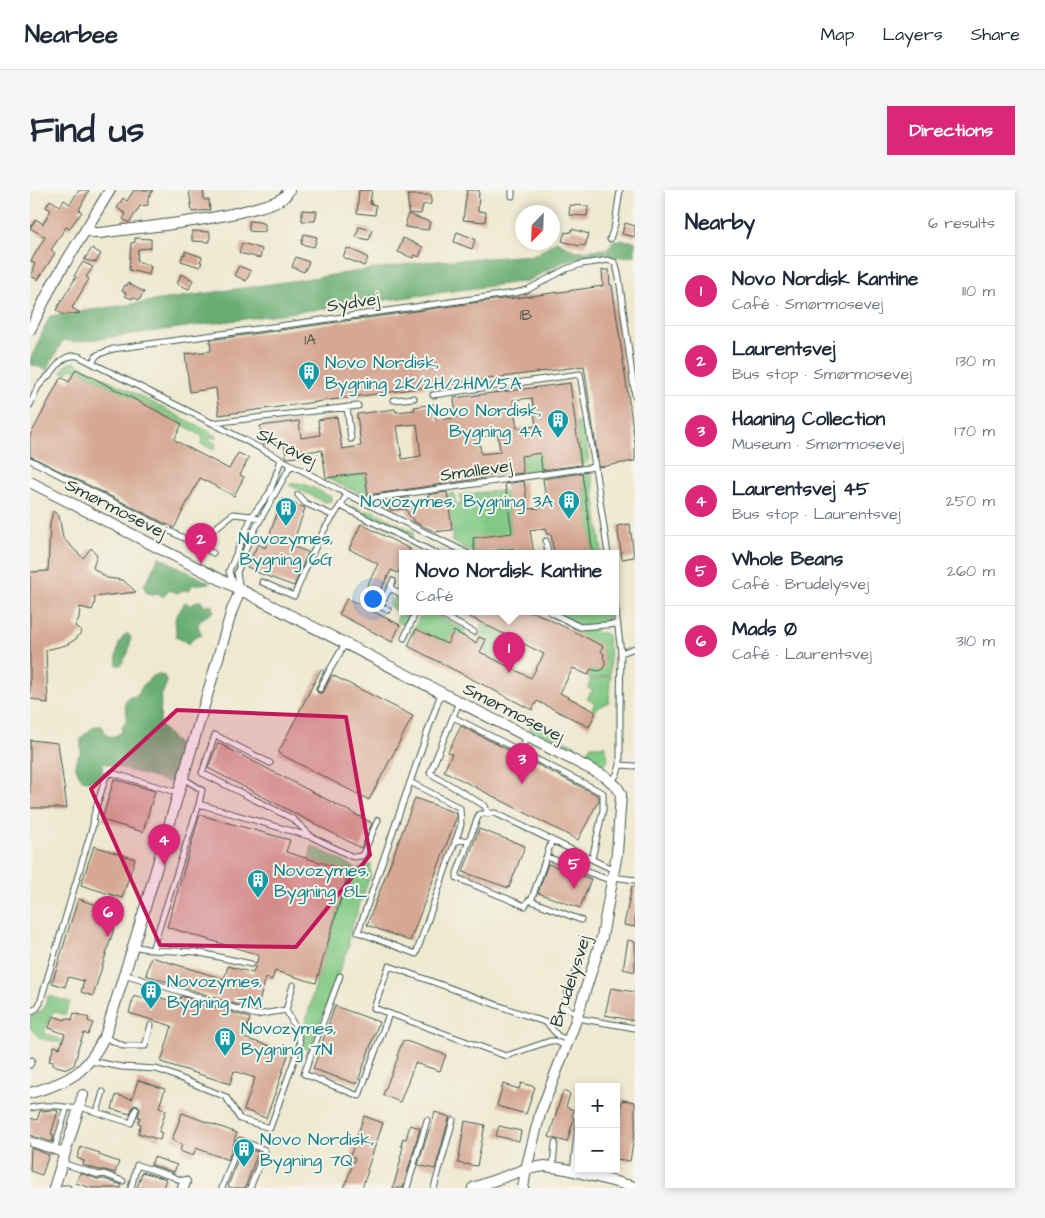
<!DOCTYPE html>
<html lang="en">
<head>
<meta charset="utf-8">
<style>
	:root { --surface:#fff; --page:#f6f6f7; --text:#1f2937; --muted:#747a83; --line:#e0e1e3; --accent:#db2777 }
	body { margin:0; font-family:"Architects Daughter",sans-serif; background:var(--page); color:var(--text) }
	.controls { position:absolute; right:15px; bottom:15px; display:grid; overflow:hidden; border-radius:0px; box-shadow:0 2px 8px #0003 }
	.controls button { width:45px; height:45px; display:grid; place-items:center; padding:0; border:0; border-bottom:1px solid var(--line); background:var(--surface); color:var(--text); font:25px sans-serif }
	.compass { position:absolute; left:485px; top:15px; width:45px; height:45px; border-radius:50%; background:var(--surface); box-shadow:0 2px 8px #0003; rotate:203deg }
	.you { position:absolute; left:342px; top:408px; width:18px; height:18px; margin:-12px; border:4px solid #fff; border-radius:50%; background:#1a73e8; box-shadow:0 0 0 8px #1a73e833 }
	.badge { display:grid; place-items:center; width:32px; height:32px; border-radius:50%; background:var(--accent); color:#fff; font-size:16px; font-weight:700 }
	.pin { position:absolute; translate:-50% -41px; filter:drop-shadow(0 1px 2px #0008) }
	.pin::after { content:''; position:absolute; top:26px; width:18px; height:15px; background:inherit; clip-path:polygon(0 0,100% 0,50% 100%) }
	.popup { position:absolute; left:369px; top:360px; width:220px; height:65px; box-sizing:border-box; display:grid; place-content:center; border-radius:0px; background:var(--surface); filter:drop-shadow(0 1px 4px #0005); font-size:16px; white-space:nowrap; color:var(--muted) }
	.popup b { font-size:19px; color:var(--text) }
	.popup::after { content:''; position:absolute; left:50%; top:100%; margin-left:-10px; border:10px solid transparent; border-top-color:var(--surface) }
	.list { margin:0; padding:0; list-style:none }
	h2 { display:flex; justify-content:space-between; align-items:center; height:65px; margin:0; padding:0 20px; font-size:21px }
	h2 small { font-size:16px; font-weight:400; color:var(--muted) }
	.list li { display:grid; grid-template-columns:32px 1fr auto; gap:15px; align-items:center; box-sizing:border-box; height:70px; padding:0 20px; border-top:1px solid var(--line) }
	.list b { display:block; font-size:19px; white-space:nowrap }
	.list p { margin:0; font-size:16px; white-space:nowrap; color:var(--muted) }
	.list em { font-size:16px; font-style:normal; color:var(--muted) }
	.map { position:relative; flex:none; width:605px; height:998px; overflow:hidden; border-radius:0px }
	header { display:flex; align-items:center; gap:30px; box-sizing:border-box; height:70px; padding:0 25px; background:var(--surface); border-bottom:1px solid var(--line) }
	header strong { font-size:24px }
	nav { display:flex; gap:28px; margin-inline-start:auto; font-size:18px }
	.intro { display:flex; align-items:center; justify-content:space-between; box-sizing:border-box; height:120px; padding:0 30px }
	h1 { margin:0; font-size:35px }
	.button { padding:12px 22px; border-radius:0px; background:var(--accent); color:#fff; font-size:18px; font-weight:700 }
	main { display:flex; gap:30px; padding:0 30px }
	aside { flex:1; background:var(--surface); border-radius:0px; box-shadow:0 2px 8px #0003 }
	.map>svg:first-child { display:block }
	.green { fill:#81c984; stroke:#50835c }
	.forest { fill:#68ad72; stroke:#447553 }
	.building { fill:#d6a894; fill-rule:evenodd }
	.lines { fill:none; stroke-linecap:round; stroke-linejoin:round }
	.service-casing { stroke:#3e574b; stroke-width:7 }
	.minor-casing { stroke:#3e574b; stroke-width:12 }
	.service { stroke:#fff; stroke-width:5 }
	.minor { stroke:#fff; stroke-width:10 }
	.marked { fill:#c2185b; fill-opacity:0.2; stroke:#c2185b; stroke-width:4; stroke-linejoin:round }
	.labels { text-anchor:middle; stroke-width:4; stroke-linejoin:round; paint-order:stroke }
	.number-label { font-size:15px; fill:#4d584c }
	.street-label { font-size:18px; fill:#1f3d34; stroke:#f7f3e8 }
	.culture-label { font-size:18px; fill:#0d838f; stroke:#f7f3e8; text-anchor:start }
</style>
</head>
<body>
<header>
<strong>Nearbee</strong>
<nav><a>Map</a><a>Layers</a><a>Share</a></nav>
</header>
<div class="intro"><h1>Find us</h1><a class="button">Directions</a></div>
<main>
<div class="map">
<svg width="605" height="998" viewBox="0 0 605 998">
	<rect width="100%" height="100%" fill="#f7f3e8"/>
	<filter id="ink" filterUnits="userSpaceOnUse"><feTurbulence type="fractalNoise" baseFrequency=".02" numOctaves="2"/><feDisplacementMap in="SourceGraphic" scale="10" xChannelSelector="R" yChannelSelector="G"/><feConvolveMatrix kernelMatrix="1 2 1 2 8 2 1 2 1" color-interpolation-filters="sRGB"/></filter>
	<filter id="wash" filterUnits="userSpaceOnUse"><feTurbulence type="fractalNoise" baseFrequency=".0096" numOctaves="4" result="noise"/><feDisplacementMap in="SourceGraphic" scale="20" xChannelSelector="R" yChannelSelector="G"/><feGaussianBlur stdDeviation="1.12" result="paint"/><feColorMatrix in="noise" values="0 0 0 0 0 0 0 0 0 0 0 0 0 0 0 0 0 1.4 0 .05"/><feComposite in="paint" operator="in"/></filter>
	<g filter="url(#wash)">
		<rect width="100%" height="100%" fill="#eee9d0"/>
		<path class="green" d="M44,172L187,246L186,249L181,247L179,250L186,254L184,260L171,254L173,247L152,234L46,179H40L37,184L32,182L36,175Z
			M553,231L559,270L554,275H551L546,232Z
			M510,263L512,281L493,283L491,266Z
			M555,281L562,286L572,364H563L552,282Z
			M335,283L338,307L296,288Z
			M264,293C277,293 290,302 301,307V311L295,312L259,295Z
			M475,301L482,343L445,363L421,351L423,346L417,304L424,303L426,315L431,314L430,305L454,302Z
			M323,316L333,321H343L384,342L381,349L321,319Z
			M365,407L373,410V422H382L376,436L366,431L370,423L359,416L362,409Z
			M394,422H399L434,439L436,447L424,441L421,448L425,458L387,439L383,446L381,445L391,424Z
			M523,422H539L544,424L565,422H577C580,426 578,429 575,434L549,436Z
			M451,433L496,455L487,473L465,462L462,468L456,465L457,462L451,459L456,451L449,447L452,441L450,434Z
			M542,436L550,441L567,439L566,441L568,443H574L577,444L580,466V484L563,489L557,487L561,479L574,476L575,470L573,468L574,465L573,463L540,440Z
			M577,486H581L580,489L579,512L568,518L567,520L562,518L565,513L557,509L560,503H562L563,501L558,498L560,493L559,492L560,490H566Z
			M507,535L509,537L546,556L548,559V562L546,563L499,540L501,536Z
			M560,556H576L578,571L575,576L560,568L558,570L555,568Z
			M282,656L327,679L341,674L340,686L318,748L319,755L280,860L272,857L271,851L286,793L319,682L279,669Z
			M18,806L40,812L35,825L23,821L14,843L34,851L33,854L10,848L0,838V826H2L14,819Z"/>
		<path class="forest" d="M584,50L605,51V66L537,70L497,91L44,152L33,150L17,180L0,174V170L20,126L393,72L505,65L526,51L546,61L577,59Z
			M129,367L180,393L162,395L159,401L153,400L148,403L139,400L136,402V404L133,407L128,403L122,404L117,403L114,396Z
			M168,411H171L174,416L180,414L183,417L184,421C179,426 168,428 168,436C169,439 171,442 172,445L164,447L159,454L146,447V441L145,429L155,412L162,416L164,413Z
			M97,443L101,447L98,463L91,475H87C86,463 87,452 97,443Z
			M128,484L134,486L137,492L131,507L130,535L143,550L152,557L141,593L74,573L70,588L58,591L52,590L48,583L45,576L46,570L51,562V548L65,536H72C74,539 74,541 75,543C79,550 87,545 92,542C92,536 94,535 96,530C100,521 90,517 98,507L107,506C112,496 118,487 128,484Z"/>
		<g id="blocks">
			<path class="building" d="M49,0H59L49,20L52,22L39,39L36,37L21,60L25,63L8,90L1,86L4,80L2,79L5,74L1,71L15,47L0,38L6,29L13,34L21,20L16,17L20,10L30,16L34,10L40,14Z
				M104,0H123L118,8V15L110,16L100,32H98L93,29L96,24L87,18L93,8L97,11Z
				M159,0H173L174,10H179L180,20L162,22Z
				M329,0H342L340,14L346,15L345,25L327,23Z
				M437,0H449L448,21L456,22L455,32L433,30Z
				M378,5H401V14L393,15L391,24L378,23L379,15H378Z
				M540,15L558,16L557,26L539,25Z
				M272,20L287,21L285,31H272Z
				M378,24L400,32L398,40L375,37Z
				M219,31L229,32L235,34V42L219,41Z
				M595,33L605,36V47L592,44Z
				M329,37L342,40L339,50L326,47Z
				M542,39L559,44L555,56L549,55V56L532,51L535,42L539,43V42H541Z
				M162,41L180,42V52L162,51Z
				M427,42L445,49L442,59L424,52Z
				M274,44L287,47L284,57L271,54Z
				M105,48L121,49V58L108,59L107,71L121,76L119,85L99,80L101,53L105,52Z
				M373,48L393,57L389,67L385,65L383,68L368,62Z
				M212,53L232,59L230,68L209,63Z
				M62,58L71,64L66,72L54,70Z
				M317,58L334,65V66L338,68L334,76L313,67Z
				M155,61L172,67L170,72H172L170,77L151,71L153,64L155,65Z
				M266,67L279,72L274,82L262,77Z
				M53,72L63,77L56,87L59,89L42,118L50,123L34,125L26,120L46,87L44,86Z
				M209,76L221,81L216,91L204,85Z
				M572,80H579L580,95H582L605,253V271L569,277L554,176L189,225L186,198L160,202L155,164L181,161L180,150L479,108V109L573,96Z
				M151,84L163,90L159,99L147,94Z
				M98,93L114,102L109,110L103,107L102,109L95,106L96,103L92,101L95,95L97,96Z
				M46,179L152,234L144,250L199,279L208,263L219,268L210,285L214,287L204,306L170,288L144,338L0,266V246L31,187L39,192Z
				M540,193L551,275L512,280L510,263L491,266L493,283L474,285L473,283L454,285V288L338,305L335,283L296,288L292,260L273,262L274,266L258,268L256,267L254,252L233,255L230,236L269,231L271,248L290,245L288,230L307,227L312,259L331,256L327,224L365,219L366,222L385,220L384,217L404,214L406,230L426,228L424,208ZM502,208L506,236L487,238L483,210ZM387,234L391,266L372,269L367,236ZM468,245L470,262L451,264L449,247Z
				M552,283L563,364H524L521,344L517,345L516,338L500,340L504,364H485L484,358L445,363L443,348L482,343L475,294L494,291L498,319L517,317L513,289Z
				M417,302L422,340L404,342L402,340L397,338L385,332L379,325L376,319L360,320L359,310L379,308L380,318L399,315L398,305Z
				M252,309L275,318L262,356L278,362L264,396L226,382L227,381L217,377L228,354L235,358Z
				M23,321L29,326L33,348L53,368L61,358L67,365L63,378L77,388L93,390L106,402L64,407L65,413L62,420L50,417L49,428L45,436L52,441L46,449L36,455L16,460L18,514L0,508V382L18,381L20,334Z
				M331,334L380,359L378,364H373V374L368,383L361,380L340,420L370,435L362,452L309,424L317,408L328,414L348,374L319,359Z
				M600,334L604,367L592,369L587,336Z
				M430,422H504L573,456L571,460L574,465L573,468L575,470V475L572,480L567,481L561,479L558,485L543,478L530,503L566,522L559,537L507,511L502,520L378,456L386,439L417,454L424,441L446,453L449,447L456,450L450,462L501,488L514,464Z
				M291,479L294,481L286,498V500L288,503H291L294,501L302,485L383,526L339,610L248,563Z
				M431,536L569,606V610L548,650L414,581L422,564L418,562Z
				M0,550L28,553L37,618H0Z
				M188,553L342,633L331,658L178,578Z
				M84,589L125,601L113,642L72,630Z
				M385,608L426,623V629L380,751L337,735Z
				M170,625L260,650L256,662L319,681L286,793L245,781L242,790L236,788L227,819L224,818L223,820L116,785L121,767L194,789L198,776L223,783L229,765L137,737Z
				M449,639L495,656L479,698L433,682Z
				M64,656L105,669L92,708L51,695Z
				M518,674L561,689L550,718L508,703Z
				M602,696L605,697V737L594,735Z
				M48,709L89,722L63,806L51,802L54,791L38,787L35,797L22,793Z
				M598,750L605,752V782L593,779Z
				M581,798L605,802V831L575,825Z
				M120,804L149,814L151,806L220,828L214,848L259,862L248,895L236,928L214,920L225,888L204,881L200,894L131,872L142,836L99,823L104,806L118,810Z
				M305,816L349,832L327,894L283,879Z
				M44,823L59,828L58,831L63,833L58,845L54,843L47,861H48L44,875L37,879L23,875V872L19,871L24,856L30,858L35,844L19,838L23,826L35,830L36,828L42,830Z
				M373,850L416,865L410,881L385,873L370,912L353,905L368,867L367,866Z
				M108,890L135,899L129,917L136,920L129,942L132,943L130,950L108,943L111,934L108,933L110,927H108L110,919L108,915L103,916L100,924L82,919L86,905L102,909Z
				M491,893L505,897L496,924L467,916L473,894L489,899Z
				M533,901L540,904L536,917L544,920L542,927L544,928L537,952L519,947Z
				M592,910L605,912V940L600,971L586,969V954L592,919H591Z
				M24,920L28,921L21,944L24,945L22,952L0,945V928L7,930L10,921Z
				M405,922L420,927L419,929L405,979L388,975L399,940L400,941Z
				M152,923L207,943L204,950H205L198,970L166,958L163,966L150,961L152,954L142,950Z
				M334,926L353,933L337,980L338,981L332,998H314L325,968L320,966Z
				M435,931L455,935L447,976L428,973Z
				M380,935L390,938L373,998H363L371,969H370L373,956H371L373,948L376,949Z
				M469,936L491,941L489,951L466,946Z
				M213,956L228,962L215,998H202L198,996Z
				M51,957L70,963L69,965L89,972L85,983L75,980H69L53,975L54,971L47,968Z
				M1,958L19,965L12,985L0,981Z
				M124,967L147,975L144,982L121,975Z
				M112,982L136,989L133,998H107Z
				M50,983L68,989H74L92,995L91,998H61L46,993Z"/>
		</g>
	</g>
	<g filter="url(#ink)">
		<use href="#blocks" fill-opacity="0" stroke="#3e574b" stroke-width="1"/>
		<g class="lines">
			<g class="service-casing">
				<path id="service" d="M482,6V0
					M580,49L585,34L590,0
					M62,173L67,165L83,159L485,103L497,100L536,79L552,74L566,72L578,70L584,72L586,75L589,88L605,206
					M403,205L550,184L565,277L578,364
					M364,210L384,208
					M0,215C3,209 5,202 8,197C12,191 18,187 22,182C29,173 35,164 48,166L182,233L317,304L439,364
					M317,217L321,249
					M182,233L328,216
					M0,270L183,363
					M268,305L275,313L304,326
					M331,310L565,277
					M311,316L407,364
					M516,351L518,364
					M173,358L183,340L203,324L222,326L230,330
					M232,392L264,406C274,383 283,359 296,337C303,326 311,316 317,304
					M205,394L201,388L199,381L222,326L240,302L251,270
					M360,398L363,391
					M210,399L207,383L220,348L261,275
					M358,420L350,416L360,398L373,405
					M405,422L444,442
					M520,422L550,437L588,434
					M374,448L386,422
					M591,463L605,458
					M290,499L298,483L315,454
					M429,512L400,583L455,616L458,624
					M423,527L573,603V620L562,669
					M490,561L497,547
					M240,573L185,545L172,583L263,629L280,645
					M590,575L605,576
					M153,588L172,600L169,614L282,647L323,667L332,666L348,630
					M582,591L587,584L590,575V518L591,463L585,413
					M380,592L430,618L431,635L386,764L328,742L411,503
					M425,651L439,650
					M517,667L582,691
					M583,687L605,690
					M501,711L522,650
					M551,730L499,710L495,716L427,688V683L449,624L465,623L584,680
					M103,756L122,760L169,614
					M122,760L166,762L221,774
					M94,784L226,825L256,820
					M310,786L274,884L329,906L359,824
					M0,822L7,818L10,813L63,635L64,625L76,586L82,583L149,603
					M547,824L533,816L556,752
					M547,828L605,838
					M74,847L94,856H115L121,835
					M536,856L525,851H520L476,866L344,818L359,776L517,833L528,846L538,850
					M60,871L92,877L126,879L135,882L196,907L210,929L240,938L270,854L268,843L256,820L263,795
					M0,875L2,870
					M50,917L101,933L106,919
					M0,918C17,914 31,916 48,919
					M67,922L73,902
					M0,950L35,961
					M2,954L34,965
					M25,957L37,917
					M32,973L69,985L74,984L93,991
					M523,976L525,953
					M543,981L548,935
					M32,998H38
					M101,998L107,975L141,986L155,992
					M192,998L210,950L235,960L220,998
					M377,998L397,930
					M404,998L423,930"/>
			</g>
			<g class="minor-casing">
				<path id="minor" d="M56,39L64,43H70C121,36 173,32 222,19C232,16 243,14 251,9C255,7 257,4 259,0
					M0,140L23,93L80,0
					M0,292L576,587L587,597L591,604L587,663L572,747L545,833L510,924L496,979L493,998
					M0,903C40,892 58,882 76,843L114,721L202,420L210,401
					M24,998L53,905
					M153,998L155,992
					M443,998L496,979L515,976L536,979L605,997"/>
			</g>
			<use href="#service" class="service"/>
			<use href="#minor" class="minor"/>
		</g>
	</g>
	<path class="marked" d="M147,520L316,527L340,665L266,757L130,755L61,599Z"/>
	<defs>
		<g id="building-pin" transform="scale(1.125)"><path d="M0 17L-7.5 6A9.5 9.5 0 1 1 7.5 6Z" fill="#0f9aa8" stroke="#f7f3e8"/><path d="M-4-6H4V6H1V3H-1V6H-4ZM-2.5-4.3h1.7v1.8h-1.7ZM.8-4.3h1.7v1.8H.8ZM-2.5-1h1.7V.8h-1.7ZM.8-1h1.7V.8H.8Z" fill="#fff"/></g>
	</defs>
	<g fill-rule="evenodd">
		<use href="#building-pin" x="279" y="182"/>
		<use href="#building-pin" x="528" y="230"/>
		<use href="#building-pin" x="539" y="311"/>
		<use href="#building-pin" x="256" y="318"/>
		<use href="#building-pin" x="228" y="690"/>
		<use href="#building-pin" x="121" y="801"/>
		<use href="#building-pin" x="195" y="848"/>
		<use href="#building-pin" x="214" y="959"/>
	</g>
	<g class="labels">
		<g class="number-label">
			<text x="496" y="130">1B</text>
			<text x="280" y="155">1A</text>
		</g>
		<g class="street-label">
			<text transform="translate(323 112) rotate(-8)" y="6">Sydvej</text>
			<text transform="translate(257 257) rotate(27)" y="6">Skråvej</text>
			<text transform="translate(446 280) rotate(-8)" y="6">Smallevej</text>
			<text transform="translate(86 318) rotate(27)" y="6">Smørmosevej</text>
			<text transform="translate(484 522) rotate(27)" y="6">Smørmosevej</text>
			<text transform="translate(540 791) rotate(-72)" y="6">Brudelysvej</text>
		</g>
		<g class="culture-label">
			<text x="295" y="178">Novo Nordisk,<tspan x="295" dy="21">Bygning 2K/2H/2HM/5A</tspan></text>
			<text x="512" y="226" text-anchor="end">Novo Nordisk,<tspan x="512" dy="21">Bygning 4A</tspan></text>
			<text x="523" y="317" text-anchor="end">Novozymes, Bygning 3A</text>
			<text x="256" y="354" text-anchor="middle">Novozymes,<tspan x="256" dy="21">Bygning 6G</tspan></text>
			<text x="244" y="686">Novozymes,<tspan x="244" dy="21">Bygning 8L</tspan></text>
			<text x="137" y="797">Novozymes,<tspan x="137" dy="21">Bygning 7M</tspan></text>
			<text x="211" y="844">Novozymes,<tspan x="211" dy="21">Bygning 7N</tspan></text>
			<text x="230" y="955">Novo Nordisk,<tspan x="230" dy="21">Bygning 7Q</tspan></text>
		</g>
	</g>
</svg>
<div class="controls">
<button>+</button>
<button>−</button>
</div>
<svg class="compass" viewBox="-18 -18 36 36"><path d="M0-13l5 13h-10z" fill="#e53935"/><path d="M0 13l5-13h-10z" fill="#747a83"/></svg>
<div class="you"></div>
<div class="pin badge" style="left:479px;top:483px">1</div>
<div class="popup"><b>Novo Nordisk Kantine</b>Café</div>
<div class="pin badge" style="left:171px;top:374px">2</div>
<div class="pin badge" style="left:492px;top:594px">3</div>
<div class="pin badge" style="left:134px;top:675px">4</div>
<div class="pin badge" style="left:544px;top:699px">5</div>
<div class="pin badge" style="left:78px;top:747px">6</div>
</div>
<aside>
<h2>Nearby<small>6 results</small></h2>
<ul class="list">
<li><span class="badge">1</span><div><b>Novo Nordisk Kantine</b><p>Café · Smørmosevej</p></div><em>110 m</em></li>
<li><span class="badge">2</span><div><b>Laurentsvej</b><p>Bus stop · Smørmosevej</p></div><em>130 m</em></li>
<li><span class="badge">3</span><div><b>Haaning Collection</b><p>Museum · Smørmosevej</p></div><em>170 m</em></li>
<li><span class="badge">4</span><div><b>Laurentsvej 45</b><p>Bus stop · Laurentsvej</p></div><em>250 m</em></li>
<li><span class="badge">5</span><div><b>Whole Beans</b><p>Café · Brudelysvej</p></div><em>260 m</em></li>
<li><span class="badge">6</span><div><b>Mads Ø</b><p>Café · Laurentsvej</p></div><em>310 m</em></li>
</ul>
</aside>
</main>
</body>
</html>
